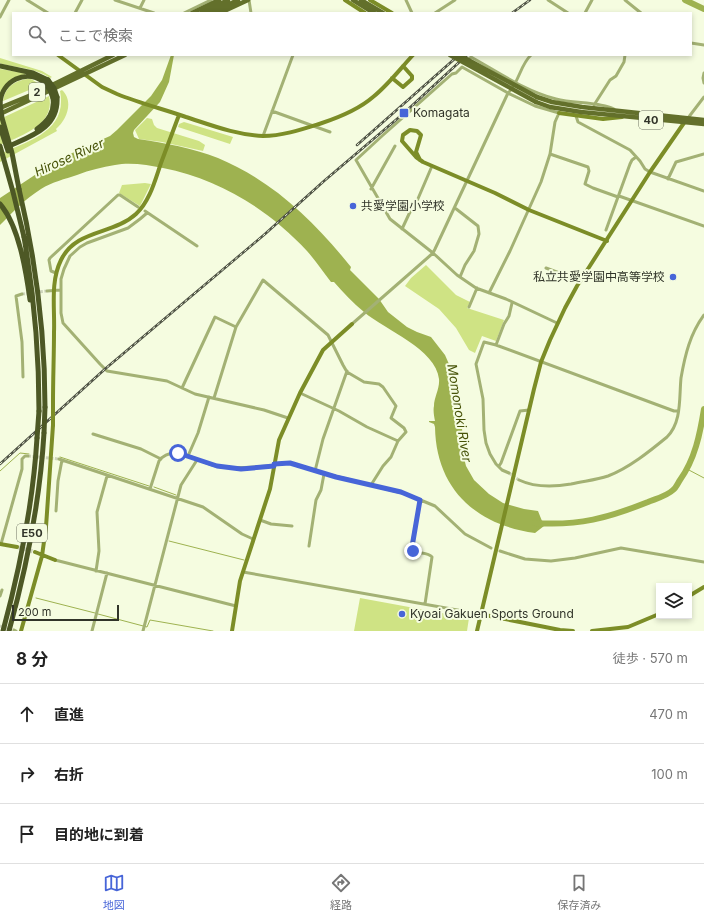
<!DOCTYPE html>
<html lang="ja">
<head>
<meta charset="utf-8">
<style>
	:root { --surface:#fff; --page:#f6f6f6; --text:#222; --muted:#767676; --line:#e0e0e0; --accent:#4765d8 }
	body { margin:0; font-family:Inter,"Noto Sans JP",sans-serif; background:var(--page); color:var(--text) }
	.controls { position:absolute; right:12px; bottom:12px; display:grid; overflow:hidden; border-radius:0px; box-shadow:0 2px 6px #0003 }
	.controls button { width:36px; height:36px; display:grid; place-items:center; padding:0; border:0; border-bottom:1px solid var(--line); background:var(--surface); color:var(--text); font:20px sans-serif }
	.scale { position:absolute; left:12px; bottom:10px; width:107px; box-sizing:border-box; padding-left:4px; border:2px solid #313429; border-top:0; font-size:11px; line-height:14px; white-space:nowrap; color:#313429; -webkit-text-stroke:3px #f5fce0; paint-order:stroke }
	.stop { position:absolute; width:12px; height:12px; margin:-9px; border:3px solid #4765d8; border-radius:50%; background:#fff }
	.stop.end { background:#4765d8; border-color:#fff; box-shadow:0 1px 4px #0008 }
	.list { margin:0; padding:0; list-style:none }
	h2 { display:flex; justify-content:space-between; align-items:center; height:52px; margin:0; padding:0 16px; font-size:17px }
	h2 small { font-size:13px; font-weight:400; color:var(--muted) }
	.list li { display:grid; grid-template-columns:26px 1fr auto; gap:12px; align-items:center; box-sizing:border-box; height:60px; padding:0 16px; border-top:1px solid var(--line) }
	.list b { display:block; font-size:15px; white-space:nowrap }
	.list em { font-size:13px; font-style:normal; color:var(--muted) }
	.icon { flex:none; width:22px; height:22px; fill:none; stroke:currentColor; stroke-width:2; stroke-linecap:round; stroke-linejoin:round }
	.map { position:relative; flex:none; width:704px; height:631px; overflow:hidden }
	.search { position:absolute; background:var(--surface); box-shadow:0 2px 6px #0003; left:12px; right:12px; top:12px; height:44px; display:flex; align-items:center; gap:10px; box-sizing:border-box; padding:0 14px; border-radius:0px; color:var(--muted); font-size:15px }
	.sheet { height:232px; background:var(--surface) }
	nav { display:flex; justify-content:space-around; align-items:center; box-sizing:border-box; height:56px; border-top:1px solid var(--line); background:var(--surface); font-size:11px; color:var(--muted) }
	nav a { display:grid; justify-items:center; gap:2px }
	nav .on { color:var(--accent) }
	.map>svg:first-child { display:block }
	.green { fill:#cfe384 }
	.water { fill:#9eb250 }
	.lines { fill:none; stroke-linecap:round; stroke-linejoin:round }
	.stream { stroke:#9eb250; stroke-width:1 }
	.river { stroke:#9eb250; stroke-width:6 }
	.street-tunnel { stroke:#ced4bb; stroke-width:3; stroke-dasharray:3 1.5; stroke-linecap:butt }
	.secondary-tunnel { stroke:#ced4bb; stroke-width:4; stroke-dasharray:4 2; stroke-linecap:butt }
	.street { stroke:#a3b174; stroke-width:3 }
	.secondary { stroke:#7c8d27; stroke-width:4 }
	.primary { stroke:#63702b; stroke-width:4.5 }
	.highway { stroke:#4d5825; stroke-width:5 }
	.rail-casing { stroke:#4e5244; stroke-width:2.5 }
	.rail { stroke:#f5fce0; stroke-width:1; stroke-dasharray:3; stroke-linecap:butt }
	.secondary-bridge { stroke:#7c8d27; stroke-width:4 }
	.primary-bridge { stroke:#63702b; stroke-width:4.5 }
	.highway-bridge { stroke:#4d5825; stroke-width:5 }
	.route { stroke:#4765d8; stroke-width:5 }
	.poi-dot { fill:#4765d8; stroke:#f5fce0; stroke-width:1.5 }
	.labels { text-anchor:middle; stroke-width:4; stroke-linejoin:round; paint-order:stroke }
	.shield { fill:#f5fce0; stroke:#6c7060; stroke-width:1 }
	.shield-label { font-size:11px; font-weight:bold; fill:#313429 }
	.poi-label { font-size:12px; fill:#313429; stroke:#f5fce0; text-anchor:start }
	.water-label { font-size:13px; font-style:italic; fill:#475308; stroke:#f5fce0 }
</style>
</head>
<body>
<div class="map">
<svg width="704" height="631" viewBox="0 0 704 631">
	<rect width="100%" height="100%" fill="#f5fce0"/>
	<path class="green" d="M0,58L42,71L52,77L50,78C36,68 18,68 2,64L0,63Z
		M0,69L25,73V75C13,77 5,82 0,93Z
		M27,79H31L41,85L3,101C5,87 14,81 27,79Z
		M62,90C74,101 67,120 56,129L57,131L0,162V154C29,141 68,131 60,91Z
		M49,96C56,125 20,136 0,145V119Z
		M147,118L152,119L154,125L157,128L199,141L205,145L203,151L162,142L139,139L135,130Z
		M184,122L233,137L230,144L178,127L179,124Z
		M145,183L151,184L140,206L119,193L122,185Z
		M426,265L456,295L470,302L467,308L504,320L496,341L482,336L475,353L469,350L456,328L439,309L405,286L411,278Z
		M360,598L469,618L467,631H354Z"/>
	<path class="water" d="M171,55H174L169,82L160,102L134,130L133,133L134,137L138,139C165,143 193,148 218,158C273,181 314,221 351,267L350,270L379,299L388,312L407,327L417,332L431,337L445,355L452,371L451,384L455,399L459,404L461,413L464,458L466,466L474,480L489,494L503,503L524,509L538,511L544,526L535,533C476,525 436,489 435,427L434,424L429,422V421H435C434,416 433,410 434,406C434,398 440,388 439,379C436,349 385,330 364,312C353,303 343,292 334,282H331C323,272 316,261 307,251C268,209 219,179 163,168C148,165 130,162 115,165C102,167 90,170 77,175C65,179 52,182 41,189C25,199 13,212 0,225V198L50,165L76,151L110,136L117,130L151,96L162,80Z"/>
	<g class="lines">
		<path class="stream" d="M60,457L149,486
			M687,469L704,478
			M0,471L20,453L29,454
			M154,487L176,495
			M169,541L244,560
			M36,598L95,613
			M98,614L147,627L150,620L213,631"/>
		<path class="river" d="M685,0L704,9
			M535,523C579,526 608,518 648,502C655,499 667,496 673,490C676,488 678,483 680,480C695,459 700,434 704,409"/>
		<path class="street-tunnel" d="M22,294L47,291
			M28,456L59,459
			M509,473L519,480
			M0,626L14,630"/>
		<path class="secondary-tunnel" d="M17,547L35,552"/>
		<path class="street" d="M27,0L48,13
			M115,0L154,13
			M249,0L251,13
			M406,0L412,13
			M548,0L568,13
			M625,0L641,13
			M140,8L144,0
			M75,13L82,0
			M184,13L211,0
			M435,13L455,0
			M585,13L592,0
			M0,17L9,0
			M691,43L704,45
			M467,61L471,57C498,72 525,91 556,99C574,104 598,101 614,109
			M704,73L703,78L704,83
			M594,105L610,80L616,76L624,62L625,55
			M272,111L330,132
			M576,116L578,122L630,150L640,161L645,169L650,172L704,191
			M688,118L704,97
			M263,136L293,55
			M550,154L588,167L589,171L585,184L593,188L618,197
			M668,179L676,162L704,154
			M371,189L395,146
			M619,196L704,226
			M455,208L478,226L479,234L474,251L465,265L460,277
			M145,211L197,246
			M147,213L140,219L128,228L87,243L80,247L70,256L64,269L61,279V313L63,323L100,364L107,371L167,381L195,394L264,410L288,418
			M402,229L409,214L417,201L432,166
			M606,230L630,164L632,160L636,157
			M546,268L581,281
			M56,273L51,271L49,260L50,258L118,195H120L138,207
			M47,291L60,290
			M489,293L510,251L541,182L550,154L555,122L559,113L535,106L508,93C519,83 520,65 531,55
			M22,294L16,296L22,342L23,377
			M469,307L477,288
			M352,324L433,253L435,249L508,93L462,67L456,73L452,74L382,136L356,160L390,219L433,253L457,275L476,288L506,299L557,323
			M496,345L504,324L509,316L512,303
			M182,388L215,317L236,327
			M300,393L339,411L367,427L398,441
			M214,398L236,327L263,280L328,335L343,365L347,372L364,382L379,384L383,387L396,406L391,418L404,428L406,432L398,441L391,457L383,466L371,485
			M93,434L141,449L161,459
			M188,456L198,433L209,397
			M59,459L203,507L242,534L253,539
			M274,464L290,463L315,471L406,494L435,506L465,534L491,548
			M499,466L501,463L520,411L529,410
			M315,471L323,439L347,371
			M509,473L502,470L496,464L490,454L486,443L484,430L483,399L476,364L484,342L496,345L674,411H678
			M519,480C536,488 554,487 571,484C584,481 596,480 608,476C629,468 650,451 667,437C682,422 679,398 681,378C685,355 690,334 704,315
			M150,489L159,461C162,456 169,453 175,453C189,453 202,463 216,466C236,470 254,466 274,466
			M420,500L411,549C417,555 427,551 432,557L425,604
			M56,511L58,481L62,460
			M260,520L271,524L292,526
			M1,544L22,469V459L25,456H28
			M309,546L316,500L321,490L324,474
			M500,551L525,559L551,561L575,558L621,548L704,562
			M55,560L236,606
			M96,571L99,551L97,512L107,476
			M243,572L480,614
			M0,596L2,590
			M14,630L16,631
			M92,631L107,573
			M143,631L181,485L197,460"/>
		<path class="secondary" d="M345,0L365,13
			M370,0L392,13
			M58,55L102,87L117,94C139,103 163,109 186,117C211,125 236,135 263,136C283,136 303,129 322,123C340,117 358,110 373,97C388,85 400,69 413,55
			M392,78L403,87L412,79V76L403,66
			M559,113L603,119L622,117
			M420,160L416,152L421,135L417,131L410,130L403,135L402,141L416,157L423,162L495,193L529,210L607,241
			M53,402C53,378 54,355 54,332C55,309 50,282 61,260C76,229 113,235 136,214C150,201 155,180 161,163C167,147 173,131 179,115
			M0,544L17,547
			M35,552L55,560
			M689,596L704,587
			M480,614L560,630L573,631
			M21,631L42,556L46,527L53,425
			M232,631L240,581L270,489L279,440L300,393L323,350L352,324
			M477,631L534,389L541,362L550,340L565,308L577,286L650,172L686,120
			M592,631L628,627L659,614"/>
		<path class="primary" d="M353,0L374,13
			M361,0L383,13
			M192,13L219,0
			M202,13L228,0
			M211,13L238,0
			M220,13L248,0
			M537,97L552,102L582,107L704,120
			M536,102L550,107L581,112L704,124
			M0,108L36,93L113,55
			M0,114L125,55"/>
		<path class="highway" d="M0,66L33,73L48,80
			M0,103C2,80 26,69 44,82
			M37,129C48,121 55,112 53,98
			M7,147C31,136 59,128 57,97
			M19,189C36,261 45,333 45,407
			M0,204C19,226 26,271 30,300
			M24,237C34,295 39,352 39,411
			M3,631C20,568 33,504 37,438
			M9,631C27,566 40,500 44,433"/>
		<g class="rail-casing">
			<path id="rail" d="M512,13L530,0
				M357,145L459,55
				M0,464L105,369L265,234L324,181L404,113L467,55"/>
		</g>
		<use href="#rail" class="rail"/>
		<path class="secondary-bridge" d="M53,425V402"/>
		<path class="primary-bridge" d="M450,55L536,102
			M459,55L537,97"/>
		<path class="highway-bridge" d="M48,80L54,88L57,97
			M44,82L50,90L53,98
			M0,103L2,118L12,153L19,189
			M0,127L8,151
			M0,146L13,192L24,237
			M44,433L45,407
			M37,438L39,411"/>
	</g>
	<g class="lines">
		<path class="route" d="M178,453L217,466L241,469L274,466V464L290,463L336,477L401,492L420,500L412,547L413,551"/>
	</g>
	<g class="poi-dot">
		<rect x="399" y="108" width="10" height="10" rx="2"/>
		<circle cx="353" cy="206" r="4"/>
		<circle cx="673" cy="277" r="4"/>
		<circle cx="402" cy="614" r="4"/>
	</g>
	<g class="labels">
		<g class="shield">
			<rect x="29" y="83" width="16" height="18" rx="3"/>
			<rect x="639" y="111" width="24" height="18" rx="3"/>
			<rect x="17" y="524" width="30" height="18" rx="3"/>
		</g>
		<g class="shield-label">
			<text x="37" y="96">2</text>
			<text x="651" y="124">40</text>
			<text x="32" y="537">E50</text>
		</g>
		<g class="poi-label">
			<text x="413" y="117">Komagata</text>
			<text x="361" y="210">共愛学園小学校</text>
			<text x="665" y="281" text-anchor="end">私立共愛学園中高等学校</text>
			<text x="410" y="618">Kyoai Gakuen Sports Ground</text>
		</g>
		<g class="water-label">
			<text transform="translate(69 157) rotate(-24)" y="5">Hirose River</text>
			<text transform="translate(460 413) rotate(81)" y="5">Momonoki River</text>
		</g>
	</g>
</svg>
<div class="controls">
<button><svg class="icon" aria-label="layers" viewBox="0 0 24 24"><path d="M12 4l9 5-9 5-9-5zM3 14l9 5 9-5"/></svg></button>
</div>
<div class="scale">200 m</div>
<div class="stop" style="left:178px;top:453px"></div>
<div class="stop end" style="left:413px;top:551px"></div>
<div class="search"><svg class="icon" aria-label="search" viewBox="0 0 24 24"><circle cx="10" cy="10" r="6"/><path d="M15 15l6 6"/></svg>ここで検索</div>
</div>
<section class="sheet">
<h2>8 分<small>徒歩 · 570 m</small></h2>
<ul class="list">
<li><svg class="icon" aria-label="ahead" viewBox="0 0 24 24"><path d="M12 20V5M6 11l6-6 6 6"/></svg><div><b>直進</b></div><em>470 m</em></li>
<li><svg class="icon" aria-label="right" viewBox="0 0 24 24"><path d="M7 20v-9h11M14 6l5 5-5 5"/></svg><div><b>右折</b></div><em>100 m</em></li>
<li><svg class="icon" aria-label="arrive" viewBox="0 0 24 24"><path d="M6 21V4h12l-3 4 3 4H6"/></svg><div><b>目的地に到着</b></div></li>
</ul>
</section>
<nav>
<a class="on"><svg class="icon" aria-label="map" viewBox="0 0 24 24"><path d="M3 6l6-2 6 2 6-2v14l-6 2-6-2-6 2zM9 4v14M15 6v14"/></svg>地図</a>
<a><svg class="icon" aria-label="directions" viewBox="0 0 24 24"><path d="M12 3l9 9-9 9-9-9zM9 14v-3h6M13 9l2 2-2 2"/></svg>経路</a>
<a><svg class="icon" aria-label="saved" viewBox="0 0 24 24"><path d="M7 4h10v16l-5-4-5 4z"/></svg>保存済み</a>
</nav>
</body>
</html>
